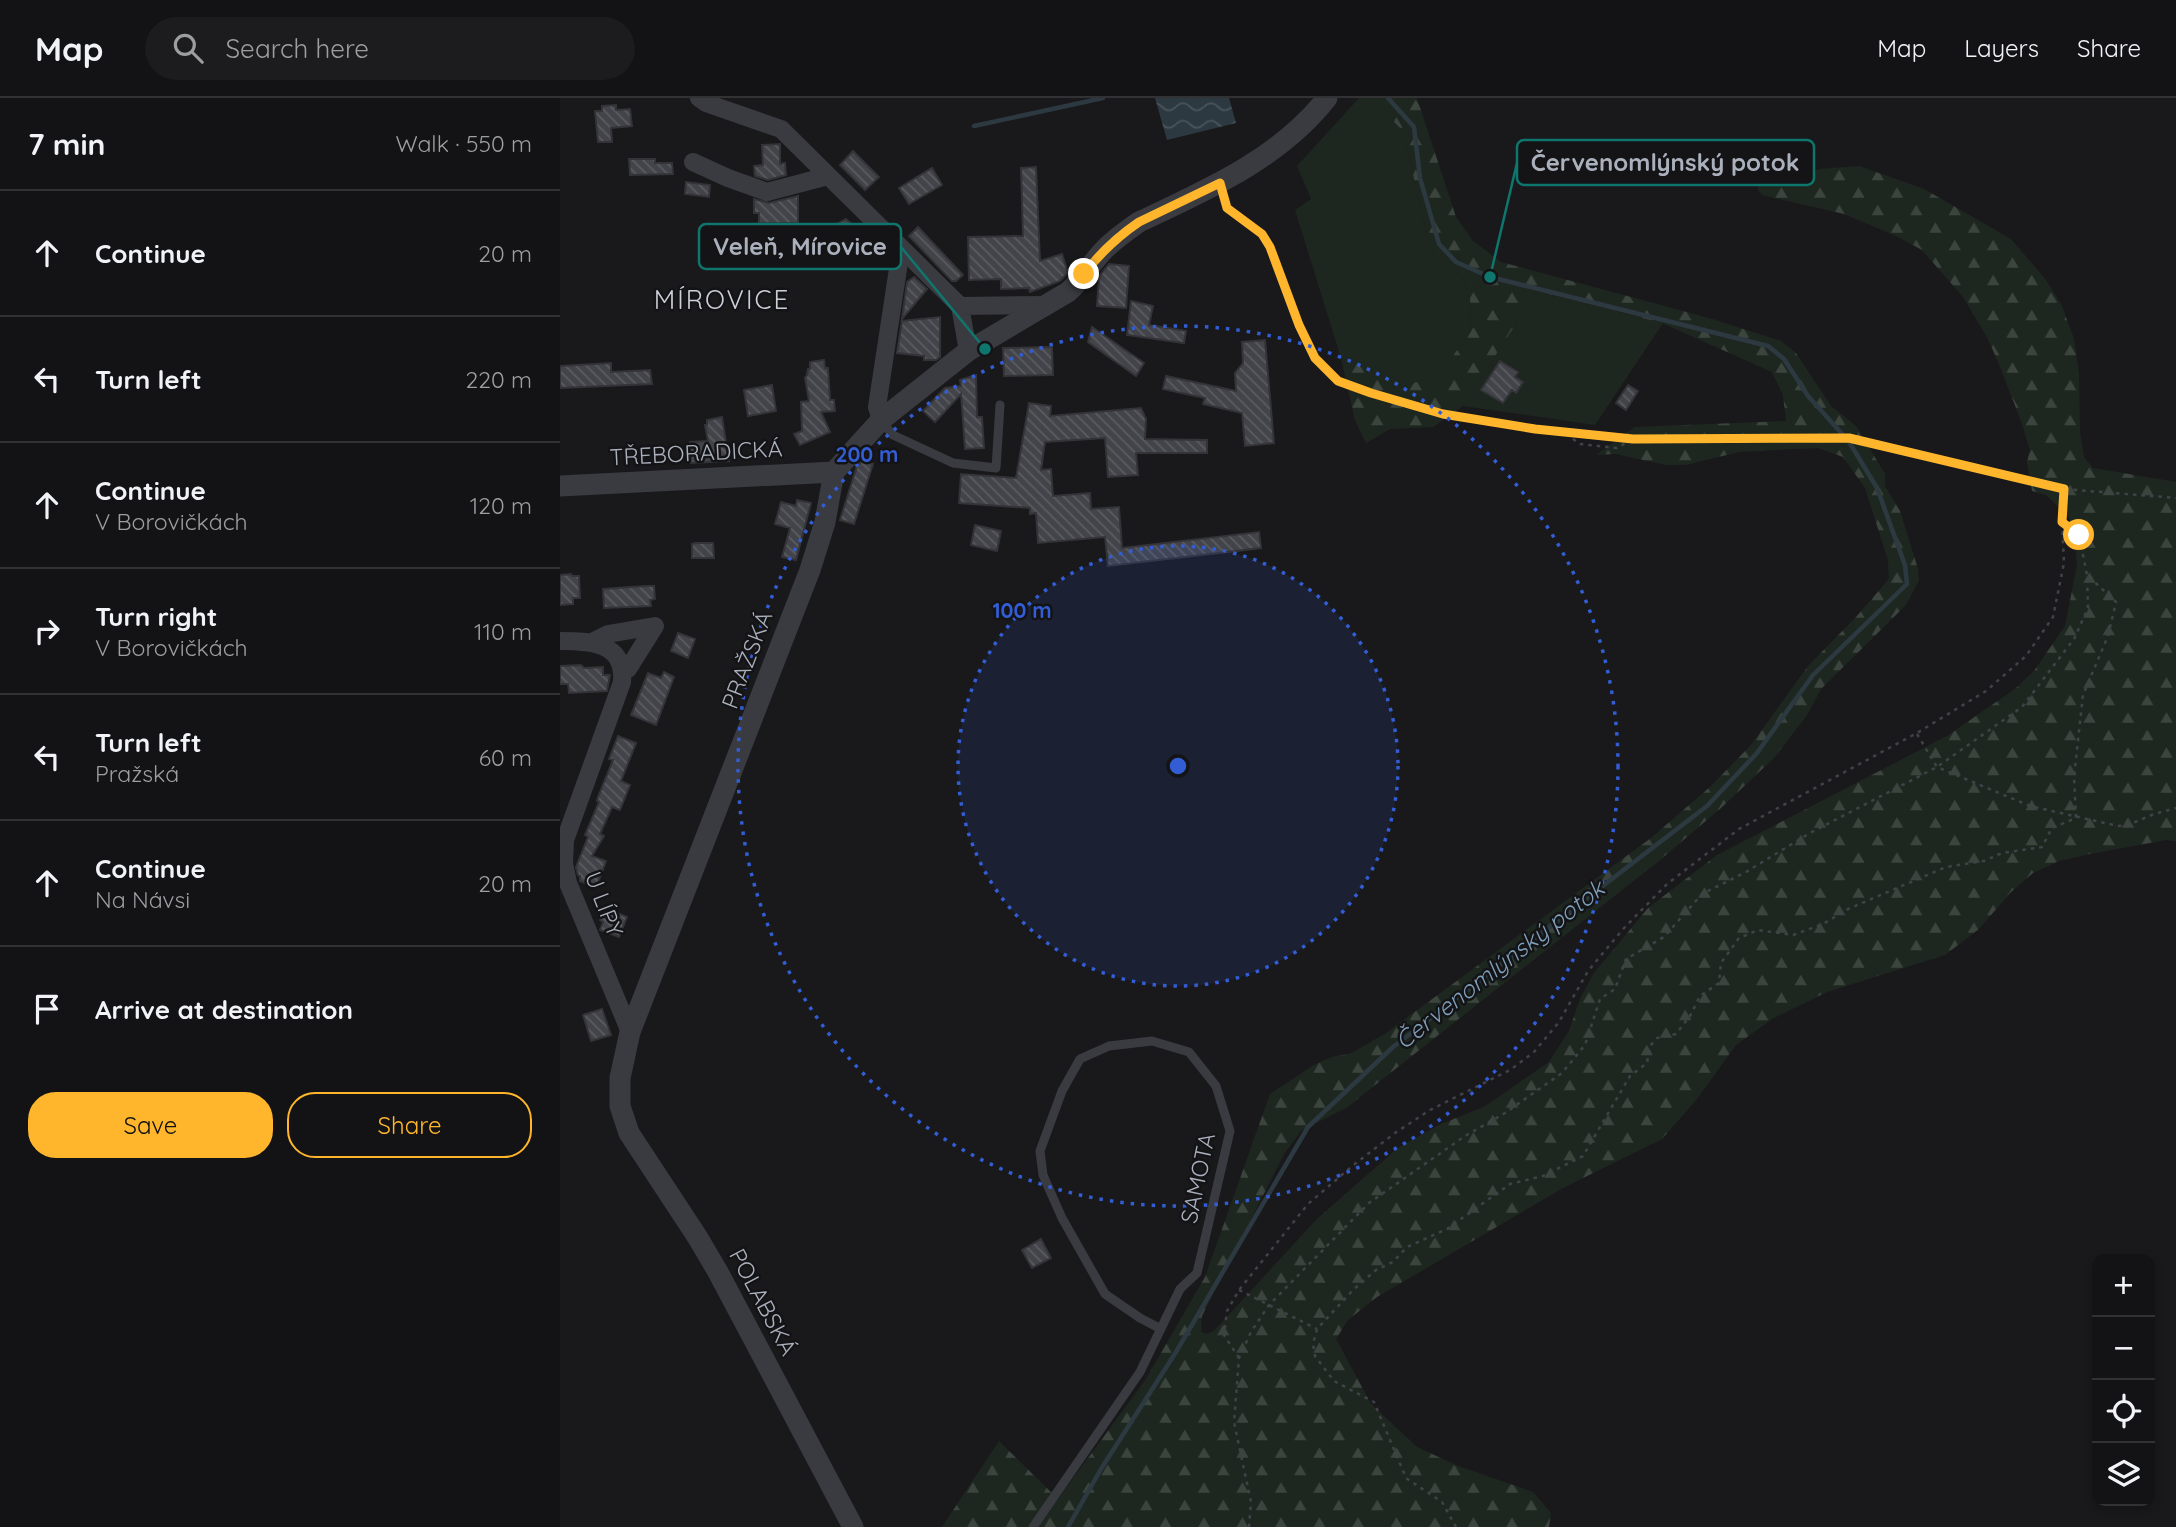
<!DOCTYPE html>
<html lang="en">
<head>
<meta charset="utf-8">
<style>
	:root { --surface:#131315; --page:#1c1c1e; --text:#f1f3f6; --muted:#9d9ea0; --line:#323234; --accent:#ffb62d }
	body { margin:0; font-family:Quicksand,sans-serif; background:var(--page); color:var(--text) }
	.controls { position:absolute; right:21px; bottom:21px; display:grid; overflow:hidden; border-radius:14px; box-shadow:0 4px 10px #0003 }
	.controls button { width:63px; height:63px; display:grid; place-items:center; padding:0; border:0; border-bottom:2px solid var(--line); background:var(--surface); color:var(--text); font:35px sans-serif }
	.stop { position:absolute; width:21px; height:21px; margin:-16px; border:5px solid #ffb62d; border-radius:50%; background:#fff }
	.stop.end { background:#ffb62d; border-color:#fff; box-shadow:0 2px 7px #0008 }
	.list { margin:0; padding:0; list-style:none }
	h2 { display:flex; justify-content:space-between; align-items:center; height:91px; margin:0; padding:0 28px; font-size:30px }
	h2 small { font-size:23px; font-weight:400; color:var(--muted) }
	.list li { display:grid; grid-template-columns:46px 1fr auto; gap:21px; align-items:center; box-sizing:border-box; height:126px; padding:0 28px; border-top:2px solid var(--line) }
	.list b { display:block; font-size:26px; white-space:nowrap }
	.list p { margin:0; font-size:23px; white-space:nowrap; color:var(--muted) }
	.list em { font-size:23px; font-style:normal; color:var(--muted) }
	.actions { display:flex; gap:14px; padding:21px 28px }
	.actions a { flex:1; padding:16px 0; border:2px solid var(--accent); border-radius:28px; text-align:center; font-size:24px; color:var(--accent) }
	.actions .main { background:var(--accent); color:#111 }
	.icon { flex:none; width:38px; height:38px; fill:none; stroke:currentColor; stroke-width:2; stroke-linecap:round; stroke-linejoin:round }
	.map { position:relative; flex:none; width:1616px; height:1429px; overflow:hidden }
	header { display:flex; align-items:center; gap:42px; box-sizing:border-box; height:98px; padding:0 35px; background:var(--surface); border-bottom:2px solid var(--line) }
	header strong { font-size:33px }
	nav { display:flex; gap:38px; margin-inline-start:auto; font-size:24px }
	.search { width:490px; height:63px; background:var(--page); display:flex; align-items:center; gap:18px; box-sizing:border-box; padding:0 24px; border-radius:38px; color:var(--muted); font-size:26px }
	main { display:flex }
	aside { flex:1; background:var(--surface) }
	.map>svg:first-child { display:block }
	.green { fill:#1e271f }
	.forest { fill:url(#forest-firs) }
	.water { fill:url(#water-waves) }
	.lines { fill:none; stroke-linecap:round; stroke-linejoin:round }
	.stream { stroke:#2d3941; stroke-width:4.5 }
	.building { fill:url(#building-back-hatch); stroke:#333338; stroke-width:2 }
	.path { stroke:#404248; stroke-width:2.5; stroke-dasharray:3.5 5; stroke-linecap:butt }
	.service { stroke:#3a3b41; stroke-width:9 }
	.minor { stroke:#3a3b41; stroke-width:18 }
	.tertiary { stroke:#3a3b41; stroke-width:21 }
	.route { stroke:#ffb62d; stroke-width:9 }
	.ring { fill:none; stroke:#325dd4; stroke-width:3.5; stroke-dasharray:3.5 7 }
	.labels { text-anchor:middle; stroke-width:5; stroke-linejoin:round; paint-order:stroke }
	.street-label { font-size:23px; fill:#aab0bc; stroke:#141417 }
	.water-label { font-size:24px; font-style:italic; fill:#7f9fb9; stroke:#141417 }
	.quarter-label { font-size:26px; letter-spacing:2px; fill:#cccfd8; stroke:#141417 }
	.centre { fill:#325dd4; stroke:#141417; stroke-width:3.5 }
	.ring-label { font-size:21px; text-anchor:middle; font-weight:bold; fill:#325dd4; stroke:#141417; stroke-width:5; stroke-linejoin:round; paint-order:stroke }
	.leader { fill:none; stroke:#0f766e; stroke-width:2.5 }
	.callout-dot { fill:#0f766e; stroke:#141417; stroke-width:2.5 }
	.callout { fill:#141417; stroke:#0f766e; stroke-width:2.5 }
	.callout-label { font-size:24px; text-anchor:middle; font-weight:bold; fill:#aab0bc }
</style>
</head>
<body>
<header>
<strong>Map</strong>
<div class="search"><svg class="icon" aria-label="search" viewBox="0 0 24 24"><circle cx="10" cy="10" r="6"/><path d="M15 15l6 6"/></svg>Search here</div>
<nav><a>Map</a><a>Layers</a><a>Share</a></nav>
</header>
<main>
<aside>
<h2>7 min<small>Walk · 550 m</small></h2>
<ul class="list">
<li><svg class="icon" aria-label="ahead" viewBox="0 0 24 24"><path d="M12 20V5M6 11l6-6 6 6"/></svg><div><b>Continue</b></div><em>20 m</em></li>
<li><svg class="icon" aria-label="left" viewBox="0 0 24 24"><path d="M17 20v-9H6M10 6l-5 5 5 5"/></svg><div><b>Turn left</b></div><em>220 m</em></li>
<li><svg class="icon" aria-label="ahead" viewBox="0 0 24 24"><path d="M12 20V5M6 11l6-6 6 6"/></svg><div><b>Continue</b><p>V Borovičkách</p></div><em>120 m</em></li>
<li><svg class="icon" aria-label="right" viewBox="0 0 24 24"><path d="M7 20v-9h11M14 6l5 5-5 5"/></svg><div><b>Turn right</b><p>V Borovičkách</p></div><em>110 m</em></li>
<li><svg class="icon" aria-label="left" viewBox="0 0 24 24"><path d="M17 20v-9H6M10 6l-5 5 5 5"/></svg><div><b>Turn left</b><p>Pražská</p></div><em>60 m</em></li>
<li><svg class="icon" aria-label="ahead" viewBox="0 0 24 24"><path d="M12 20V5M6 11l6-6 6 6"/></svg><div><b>Continue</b><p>Na Návsi</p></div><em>20 m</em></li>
<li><svg class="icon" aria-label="arrive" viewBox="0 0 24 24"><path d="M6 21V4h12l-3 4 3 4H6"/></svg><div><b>Arrive at destination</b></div></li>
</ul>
<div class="actions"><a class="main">Save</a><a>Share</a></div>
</aside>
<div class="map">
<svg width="1616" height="1429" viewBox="0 0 1616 1429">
	<defs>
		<pattern id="forest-firs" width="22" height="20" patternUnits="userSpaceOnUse" patternTransform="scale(1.75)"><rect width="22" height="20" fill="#1e271f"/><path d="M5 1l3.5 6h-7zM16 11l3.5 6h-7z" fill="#3c443e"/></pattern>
		<pattern id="water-waves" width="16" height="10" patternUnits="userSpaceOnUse" patternTransform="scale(1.75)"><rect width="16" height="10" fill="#2d3941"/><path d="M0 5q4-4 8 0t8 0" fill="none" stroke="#49535a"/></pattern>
		<pattern id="building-back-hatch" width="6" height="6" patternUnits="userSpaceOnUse" patternTransform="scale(1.75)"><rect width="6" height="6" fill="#434449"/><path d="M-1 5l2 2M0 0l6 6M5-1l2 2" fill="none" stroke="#5b5c61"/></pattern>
	</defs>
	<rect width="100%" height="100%" fill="#19191c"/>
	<path class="green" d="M799,0H819L825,15L844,34L861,114L874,156L903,180L910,199L911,233L879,277L844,288L781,260L735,112L751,101L737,68Z
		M977,193L1103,225L1035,327L903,308Z"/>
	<path class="forest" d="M819,0H857L896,119L913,143L941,164L1149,220L1221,243L1236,255L1271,308L1296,328L1325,376V388L1340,413L1358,471L1359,482L1346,507L1261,591L1247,617L1214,660L1161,710L1100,762L786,1010L742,1032L724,1056L642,1218L641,1234L647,1236L654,1233L757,1121L838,1050L881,1026L924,1009L989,964L1009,933L1020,901L1034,875L1088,810L1157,757L1387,638L1455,591L1474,573L1505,528L1517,467L1514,430L1508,418L1486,397L1472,393L1467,364L1470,352L1461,323L1439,266L1427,239L1403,199L1362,152L1334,137L1284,116L1202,97L1198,92L1199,87L1261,71L1299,68L1364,91L1451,141L1486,182L1502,208L1514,241L1519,276L1520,334L1524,359L1533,370L1616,384V743L1606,742L1530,756L1499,763L1473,775L1451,794L1419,831L1385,857L1267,894L1212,921L1176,947L1136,1002L1102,1041L1003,1090L817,1199L788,1222L776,1241L811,1306L857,1349L898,1368L973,1394L991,1415L989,1429H382L439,1343L498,1401L586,1281L645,1179L710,996L754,967L772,959L792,955L826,935L1091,740L1151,688L1191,647L1248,568L1296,519L1329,481L1328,462L1305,390L1283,359L1258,350L1231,351L1179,354L1125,367H1106L1056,356L1036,357L1075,329L1226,323L1223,297L1212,274L1102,225L977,193L903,308L873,329L830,331L806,345L795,322L781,260L844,288L879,277L911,233L910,199L903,180L874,156L861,114L844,34L825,15Z"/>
	<path class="water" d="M595,0H669L676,25L607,42Z"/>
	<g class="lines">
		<path class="stream" d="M828,0L854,29L860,80L879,146L896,164L930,179L1208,248L1224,261L1248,298L1284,338
			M414,28L543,0
			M508,1429L541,1371L616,1254L748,1029L833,949L1147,708L1197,655L1253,577L1347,486L1345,467L1317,390L1288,342"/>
	</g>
	<path class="building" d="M56,7V12L70,11L72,28L51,30L52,44H38L35,13H42V8Z
		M220,46V66L225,65L226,77L208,82L195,78L194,68L203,67L202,47Z
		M293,53L319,79L305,92L280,67Z
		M69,61H95V65H112L113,76L70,77Z
		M476,69L480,163L502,156L508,175L500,183L470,194L469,190L441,191V181L409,182L408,139L463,138L461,70Z
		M372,70L382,87L349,106L339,90Z
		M126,84L150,87L149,99L125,96Z
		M238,98V125H199V115H194V101L209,105Z
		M286,121L295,129L282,145L267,132Z
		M358,129L403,177L396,183H392L349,138Z
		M549,166L569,168L566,210L537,208L539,178Z
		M354,179L367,191L342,221L347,184Z
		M571,203L593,208L589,227L626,233L624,245L567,237Z
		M380,219V259L376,262H364V258L337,255L342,223Z
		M532,229L584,265L576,278L528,244Z
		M705,242L714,345L685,348L682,315L643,306L645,300L603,291L606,278L676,293L675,275L683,265L682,244Z
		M492,249L493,277L444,278L443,250Z
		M264,262L265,270H268L270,302H274L275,313L261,314L270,334L240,347L234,336L242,333L241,304L249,303L245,280L247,277L248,271H250V264Z
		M940,263L958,274L955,279L963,284L956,295L952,292L943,305L921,292Z
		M51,265V274L90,272L92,286L0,290V268Z
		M416,277L417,319H422L424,350L405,351L401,296L375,324L363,313L385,290L401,288L400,282Z
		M212,287L216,313L188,318L184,292Z
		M1068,287L1078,293L1066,312L1056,305Z
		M469,305L491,308L490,318L581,310L586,321L585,341L647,342V355H576L578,377L548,379L545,340L485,344L481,372L491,371L493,398L530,395L531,411L559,409L562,450L699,434L701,450L548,468L545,439L478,445L476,415L470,416V410L399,405L401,376L456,380Z
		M162,319L169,363L131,365L130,344L148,343L145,327H147V322Z
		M302,363L313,366L294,426L280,422L297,368Z
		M237,402L251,405L236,462L222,459L230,430L215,426L221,404L236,408Z
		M415,427L441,433L437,453L411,447Z
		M135,445H153L154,460H132V446Z
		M11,476L12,478H19L20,500H13V506L0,507V477Z
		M86,488H94L95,501L90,502L91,508L44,510L43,491Z
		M118,535L135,541L128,560L111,553Z
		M21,567L24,570L43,569V577H50L47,593L9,595L8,586H0V568Z
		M104,574L114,579L96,627L71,617L88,575L101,580Z
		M58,638L76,645L61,683L70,687L60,712L52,709L40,736L44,738L32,758L46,763L36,790L20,783V778L18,777L16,769L28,739L25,737L39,704L37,703L38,699L53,662L49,661Z
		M45,810L67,819L59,839L40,832L43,824L40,822Z
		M42,911L51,937L31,943L23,917Z
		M481,1141L491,1160L472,1170L462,1152Z"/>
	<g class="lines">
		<path class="path" d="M665,101L667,110L702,136L710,149L739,227L755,260L778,283L811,295L883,316L975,331L1073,341L1289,340L1504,391L1616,400
			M1006,336L1020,346L1057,350L1071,342
			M1357,636L1377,669L1470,708L1558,728L1568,727L1594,716L1616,710
			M679,1192L757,1231
			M679,1260L664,1237L667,1213L679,1192L748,1106L791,1069L835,1035L870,1012L950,972L974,954L999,924L1028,873L1064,830L1107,786L1179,731L1357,635L1426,593L1466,558L1493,519L1504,465L1502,424L1504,391
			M689,1429L691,1404L674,1324L679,1260L691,1234L709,1207L809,1105L905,1038L945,1015L1002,975L1025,947L1040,901L1055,891L1066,861L1104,839L1142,796L1186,774L1250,735L1377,669L1462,609L1514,541L1528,510L1527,477L1519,437L1502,424
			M896,1429L882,1404L846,1380L814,1304L774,1283L755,1258L753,1246L757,1231L794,1191L816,1172L833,1164L847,1149L887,1131L950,1086L983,1078L1023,1058L1070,978L1087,965L1090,948L1097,940L1116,936L1130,918L1140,898L1159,885L1161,865L1179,840L1198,832L1233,837L1263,826L1288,811L1386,769L1424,763L1442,755L1482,749L1492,730L1516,720L1514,679L1523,597L1548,538L1556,504L1527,477"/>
		<path class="service" d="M322,324L333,337L393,365L436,370L440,307
			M473,1429L580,1274L620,1191L637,1175L670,1033L656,988L629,954L592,943L549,948L520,961L502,993L480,1053L483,1077L502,1120L545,1196L580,1220L601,1231"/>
		<path class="minor" d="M139,0L146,5L221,31L400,208
			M133,64L168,80L207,94L268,78
			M408,253L400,208L487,207
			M321,322L317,309L341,151
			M0,543C30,543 65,544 62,584L5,742L4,765L8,785L70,934
			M32,544L48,536L95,528L68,571L63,573"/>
		<path class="tertiary" d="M0,388L274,374
			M293,1429L158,1174L138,1140L69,1035L60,1008V980L70,934L250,472L265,424L274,374L321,322L408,253L508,194C522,182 530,167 542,154C553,142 566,133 579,124C647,92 719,61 767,0"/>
	</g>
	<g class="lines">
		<path class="route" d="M524,176C540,155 557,139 579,124L660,85L667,110L702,136L710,149L739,227L755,260L778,283L811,295L883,316L975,331L1073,341L1289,340L1504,391L1502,424L1519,437"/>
	</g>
	<circle cx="618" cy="668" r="220" fill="#325dd4" fill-opacity=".12"/>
	<g class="ring">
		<circle cx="618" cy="668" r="220"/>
		<circle cx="618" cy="668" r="440"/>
	</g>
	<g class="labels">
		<g class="street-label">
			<text transform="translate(136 355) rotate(-3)" y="8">TŘEBORADICKÁ</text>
			<text transform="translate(187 562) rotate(-69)" y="8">PRAŽSKÁ</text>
			<text transform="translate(44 806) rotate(69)" y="8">U LÍPY</text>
			<text transform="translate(638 1080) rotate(-78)" y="8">SAMOTA</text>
			<text transform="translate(203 1204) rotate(62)" y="8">POLABSKÁ</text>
		</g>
		<g class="water-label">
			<text transform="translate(940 867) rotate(-38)" y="8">Červenomlýnský potok</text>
		</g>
		<g class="quarter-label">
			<text x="162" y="211">MÍROVICE</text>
		</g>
	</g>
	<circle cx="618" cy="668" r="10" class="centre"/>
	<g class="ring-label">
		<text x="307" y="364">200 m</text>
		<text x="462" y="520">100 m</text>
	</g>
	<path class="leader" d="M930 179L957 65M425 251L341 149"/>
	<g class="callout-dot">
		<circle cx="930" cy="179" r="7"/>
		<circle cx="425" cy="251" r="7"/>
	</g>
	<g class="callout">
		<rect x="957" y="42" width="297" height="45" rx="7"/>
		<rect x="139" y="126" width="202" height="45" rx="7"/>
	</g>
	<g class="callout-label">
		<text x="1105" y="73">Červenomlýnský potok</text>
		<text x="240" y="157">Veleň, Mírovice</text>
	</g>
</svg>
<div class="controls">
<button>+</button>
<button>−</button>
<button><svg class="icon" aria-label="locate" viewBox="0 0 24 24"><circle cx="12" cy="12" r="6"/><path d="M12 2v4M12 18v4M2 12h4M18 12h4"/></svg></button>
<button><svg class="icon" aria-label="layers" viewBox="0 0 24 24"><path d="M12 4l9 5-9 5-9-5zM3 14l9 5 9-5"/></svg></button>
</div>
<div class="stop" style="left:1519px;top:437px"></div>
<div class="stop end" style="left:524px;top:176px"></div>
</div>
</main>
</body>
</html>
